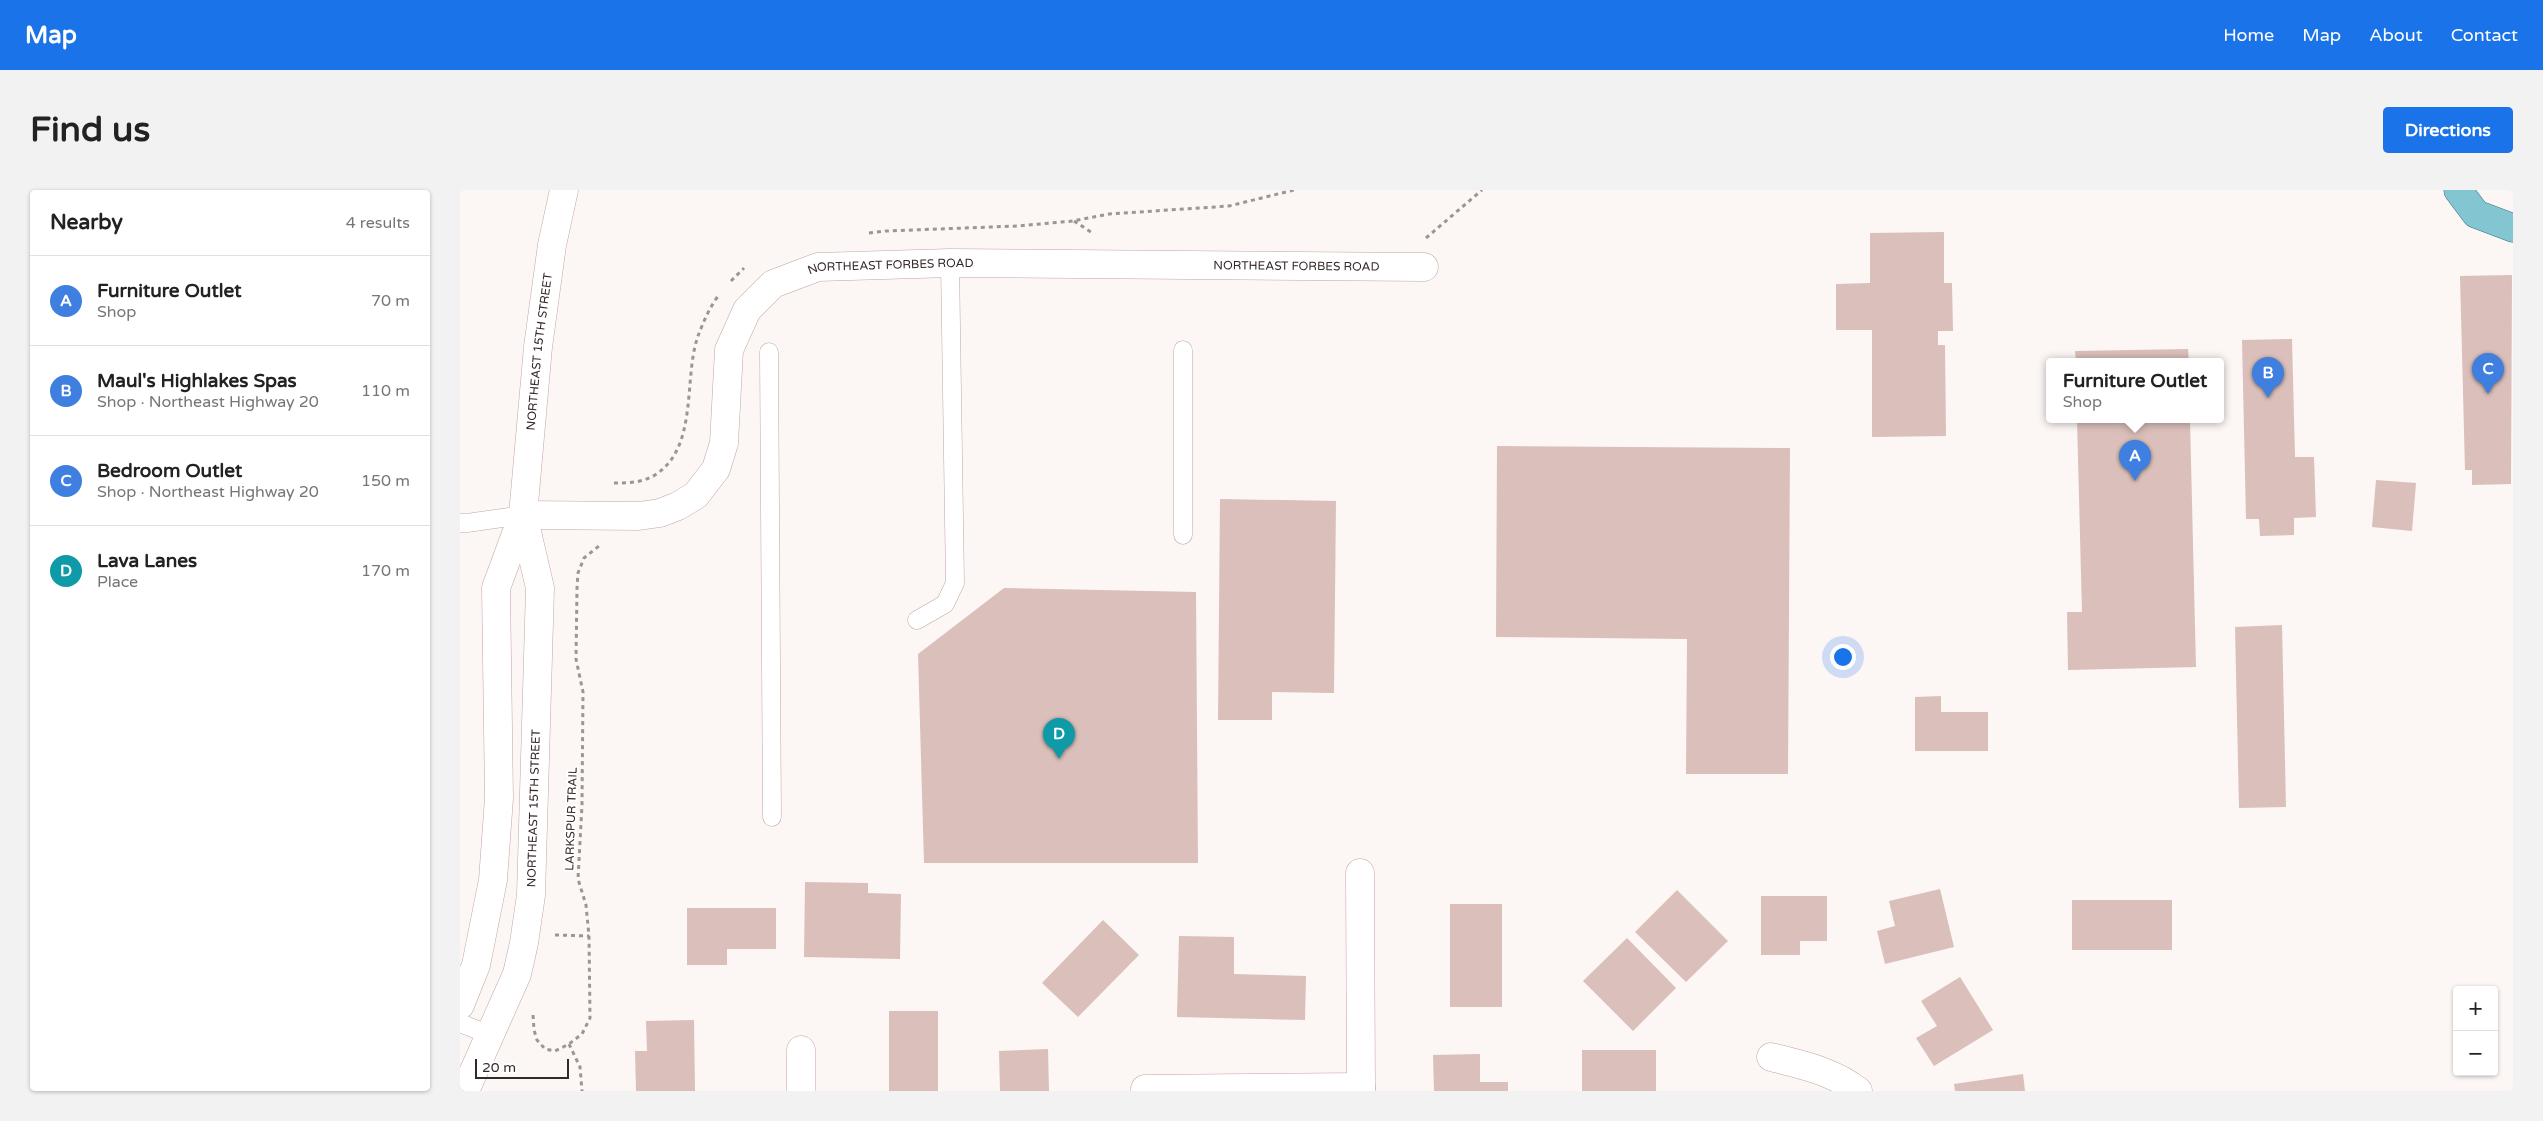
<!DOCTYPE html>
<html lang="en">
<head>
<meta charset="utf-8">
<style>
	:root { --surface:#fff; --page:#f2f2f2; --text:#222; --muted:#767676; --line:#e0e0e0; --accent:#1a73e8 }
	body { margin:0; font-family:"Varela Round",sans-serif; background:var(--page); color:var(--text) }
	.controls { position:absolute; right:15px; bottom:15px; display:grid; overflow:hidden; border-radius:5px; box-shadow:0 1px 4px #0004 }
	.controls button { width:45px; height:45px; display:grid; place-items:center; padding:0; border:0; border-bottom:1px solid var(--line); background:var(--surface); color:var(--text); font:25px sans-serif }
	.scale { position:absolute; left:15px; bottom:12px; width:94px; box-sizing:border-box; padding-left:5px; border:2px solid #342927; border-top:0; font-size:14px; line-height:18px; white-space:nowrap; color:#342927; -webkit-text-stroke:4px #fff; paint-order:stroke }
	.you { position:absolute; left:1382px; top:466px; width:18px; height:18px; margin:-12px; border:4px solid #fff; border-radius:50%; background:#1a73e8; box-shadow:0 0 0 8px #1a73e833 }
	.badge { display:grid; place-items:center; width:32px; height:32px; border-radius:50%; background:var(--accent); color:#fff; font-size:16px; font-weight:700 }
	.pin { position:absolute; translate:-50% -41px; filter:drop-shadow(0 1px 2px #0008) }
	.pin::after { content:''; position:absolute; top:26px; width:18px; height:15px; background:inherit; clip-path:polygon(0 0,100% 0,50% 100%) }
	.popup { position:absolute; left:1586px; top:168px; width:178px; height:65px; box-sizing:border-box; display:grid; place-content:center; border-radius:5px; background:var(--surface); filter:drop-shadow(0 1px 4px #0005); font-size:16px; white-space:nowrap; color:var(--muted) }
	.popup b { font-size:19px; color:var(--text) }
	.popup::after { content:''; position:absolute; left:50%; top:100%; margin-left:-10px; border:10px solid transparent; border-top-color:var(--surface) }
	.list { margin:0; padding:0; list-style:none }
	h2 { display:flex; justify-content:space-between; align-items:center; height:65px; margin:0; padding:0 20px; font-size:21px }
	h2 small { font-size:16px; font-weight:400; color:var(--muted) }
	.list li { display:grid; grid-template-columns:32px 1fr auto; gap:15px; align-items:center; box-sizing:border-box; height:90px; padding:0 20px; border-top:1px solid var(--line) }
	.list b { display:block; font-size:19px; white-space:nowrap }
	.list p { margin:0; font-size:16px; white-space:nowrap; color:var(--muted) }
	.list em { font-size:16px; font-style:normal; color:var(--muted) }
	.map { position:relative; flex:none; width:2053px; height:901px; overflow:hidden; border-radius:5px }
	header { display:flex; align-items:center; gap:30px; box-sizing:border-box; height:70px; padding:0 25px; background:var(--accent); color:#fff }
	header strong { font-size:24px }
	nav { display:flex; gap:28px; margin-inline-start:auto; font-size:18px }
	.intro { display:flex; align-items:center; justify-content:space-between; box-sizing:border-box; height:120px; padding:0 30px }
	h1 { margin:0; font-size:35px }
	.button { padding:12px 22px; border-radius:5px; background:var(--accent); color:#fff; font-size:18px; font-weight:700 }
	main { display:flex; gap:30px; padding:0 30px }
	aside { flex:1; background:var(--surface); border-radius:5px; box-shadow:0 1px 4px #0004 }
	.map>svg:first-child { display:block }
	.building { fill:#dbbfba }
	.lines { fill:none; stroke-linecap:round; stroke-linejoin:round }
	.service-casing { stroke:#c1a6a2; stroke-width:19 }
	.minor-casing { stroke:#c1a6a2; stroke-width:29 }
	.secondary-casing { stroke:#c1a6a2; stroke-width:29 }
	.primary-casing { stroke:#337583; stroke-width:29 }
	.path { stroke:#9d9593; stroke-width:3; stroke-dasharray:4 4; stroke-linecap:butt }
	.service { stroke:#fff; stroke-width:18 }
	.minor { stroke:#fff; stroke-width:28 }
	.secondary { stroke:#fff; stroke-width:28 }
	.primary { stroke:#84c5d2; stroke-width:28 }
	.labels { text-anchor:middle; stroke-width:4; stroke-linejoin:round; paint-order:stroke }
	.street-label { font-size:12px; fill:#342927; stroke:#fff }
</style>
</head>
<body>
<header>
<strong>Map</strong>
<nav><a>Home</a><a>Map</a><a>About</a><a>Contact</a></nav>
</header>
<div class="intro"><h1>Find us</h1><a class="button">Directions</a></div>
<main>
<aside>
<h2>Nearby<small>4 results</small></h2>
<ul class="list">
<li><span class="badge" style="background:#3f7fe0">A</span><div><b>Furniture Outlet</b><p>Shop</p></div><em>70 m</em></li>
<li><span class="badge" style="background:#3f7fe0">B</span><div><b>Maul's Highlakes Spas</b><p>Shop · Northeast Highway 20</p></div><em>110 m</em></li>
<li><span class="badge" style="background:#3f7fe0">C</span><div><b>Bedroom Outlet</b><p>Shop · Northeast Highway 20</p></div><em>150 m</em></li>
<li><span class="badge" style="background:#0f9aa8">D</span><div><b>Lava Lanes</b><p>Place</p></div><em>170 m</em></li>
</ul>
</aside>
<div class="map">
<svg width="2053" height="901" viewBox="0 0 2053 901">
	<rect width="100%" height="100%" fill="#fcf6f5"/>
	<path class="building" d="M1484,42V93H1492L1493,141H1478V155H1485L1486,246L1412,247V140H1376V94L1410,93V43Z
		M2052,85L2051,294L2012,295V280H2005L2000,86Z
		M1832,149L1835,267H1854L1856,327L1834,328V345L1800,346L1799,329H1786L1782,150Z
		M1728,159L1729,172H1616L1615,161Z
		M1617,230H1730L1736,477L1608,480L1607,422H1622Z
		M1037,256L1330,258L1328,584H1226L1227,449L1036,447Z
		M1916,290L1956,293L1952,341L1912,337Z
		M760,309L876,311L874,503L812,502V530H758Z
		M544,398L736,402L738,673H464L458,464Z
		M1822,435L1826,617L1779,618L1775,437Z
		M1481,506V522H1528V561H1455V507Z
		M345,692L408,693V703L441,704L440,769L344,767Z
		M1480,699L1494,757L1425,774L1417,741L1435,736L1429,711Z
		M1217,700L1268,751L1226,792L1175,742Z
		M1301,706H1367V751H1340V765H1301Z
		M1612,710H1712V760H1612Z
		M990,714H1042V817H990Z
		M227,718H316V759H267V775H227Z
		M643,730L679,765L618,827L582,793Z
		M719,746L774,747V784L846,786L845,830L717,827Z
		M1167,748L1216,798L1173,841L1123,791Z
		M1500,787L1533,840L1474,876L1456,848L1477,836L1461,811Z
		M429,821H478V901H429Z
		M234,830L235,901H176L175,861H187L186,831Z
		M588,859L589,901H540L539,861Z
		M1122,860H1196V901H1122Z
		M1020,864V892H1048V901H974L973,865Z
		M1563,884L1565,901H1495L1494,894Z"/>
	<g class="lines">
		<g class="service-casing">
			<path id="service" d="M309,162L312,627
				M0,333H7L63,325
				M723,345V160
				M457,430L485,414L495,393L490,73
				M0,833L30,845"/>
		</g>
		<g class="minor-casing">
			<g id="minor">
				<path id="s1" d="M63,325L179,326L200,323L218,316L236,305L256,279L264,253L269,160L287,120L313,94L358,77L490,73L964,77"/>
				<path d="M900,683L901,901"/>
				<path d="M1311,867C1342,875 1373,881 1398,901"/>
				<path d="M685,899L901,897"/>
				<path d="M341,901V860"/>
			</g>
		</g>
		<g class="secondary-casing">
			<g id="secondary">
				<path id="s2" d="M0,815L16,775L33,690L39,608L36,398L63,325L78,157L92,55L104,0"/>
				<path id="s3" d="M5,901L57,784L64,753L71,705L80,398L63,325"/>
			</g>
		</g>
		<g class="primary-casing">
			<path id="primary" d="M1998,0L2016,24L2053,38"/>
		</g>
		<path class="path" d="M614,31L634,44
			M409,43L426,41L557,36L613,31L649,24L769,16L834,0
			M966,48L1022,0
			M271,91L284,78
			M154,293C167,293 182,293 195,285C239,257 223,188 238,146C243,133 250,116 259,105
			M95,745L129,746
			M73,825L74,840L77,850L85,859L95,861L109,854L122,844L130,828L129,746L126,715L118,689L122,615L123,502L116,469L117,398L118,383L124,368L139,356
			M109,854L120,877L122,901"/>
		<use href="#service" class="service"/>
		<use href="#minor" class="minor"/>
		<use href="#secondary" class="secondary"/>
		<use href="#primary" class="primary"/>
	</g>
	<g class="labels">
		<g class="street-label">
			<text dy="4" stroke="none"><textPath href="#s1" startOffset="938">NORTHEAST FORBES ROAD</textPath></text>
			<text dy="4" stroke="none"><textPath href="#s1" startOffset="532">NORTHEAST FORBES ROAD</textPath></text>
			<text dy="4" stroke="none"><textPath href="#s2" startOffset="664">NORTHEAST 15TH STREET</textPath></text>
			<text dy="4" stroke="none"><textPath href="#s3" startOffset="295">NORTHEAST 15TH STREET</textPath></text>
			<text transform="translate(111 629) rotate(-88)" y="4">LARKSPUR TRAIL</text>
		</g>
	</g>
</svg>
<div class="controls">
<button>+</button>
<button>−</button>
</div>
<div class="scale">20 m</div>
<div class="you"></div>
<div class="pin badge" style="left:1675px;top:291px;background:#3f7fe0">A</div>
<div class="popup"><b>Furniture Outlet</b>Shop</div>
<div class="pin badge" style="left:1808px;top:208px;background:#3f7fe0">B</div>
<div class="pin badge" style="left:2028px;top:204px;background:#3f7fe0">C</div>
<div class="pin badge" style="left:599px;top:569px;background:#0f9aa8">D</div>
</div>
</main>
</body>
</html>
